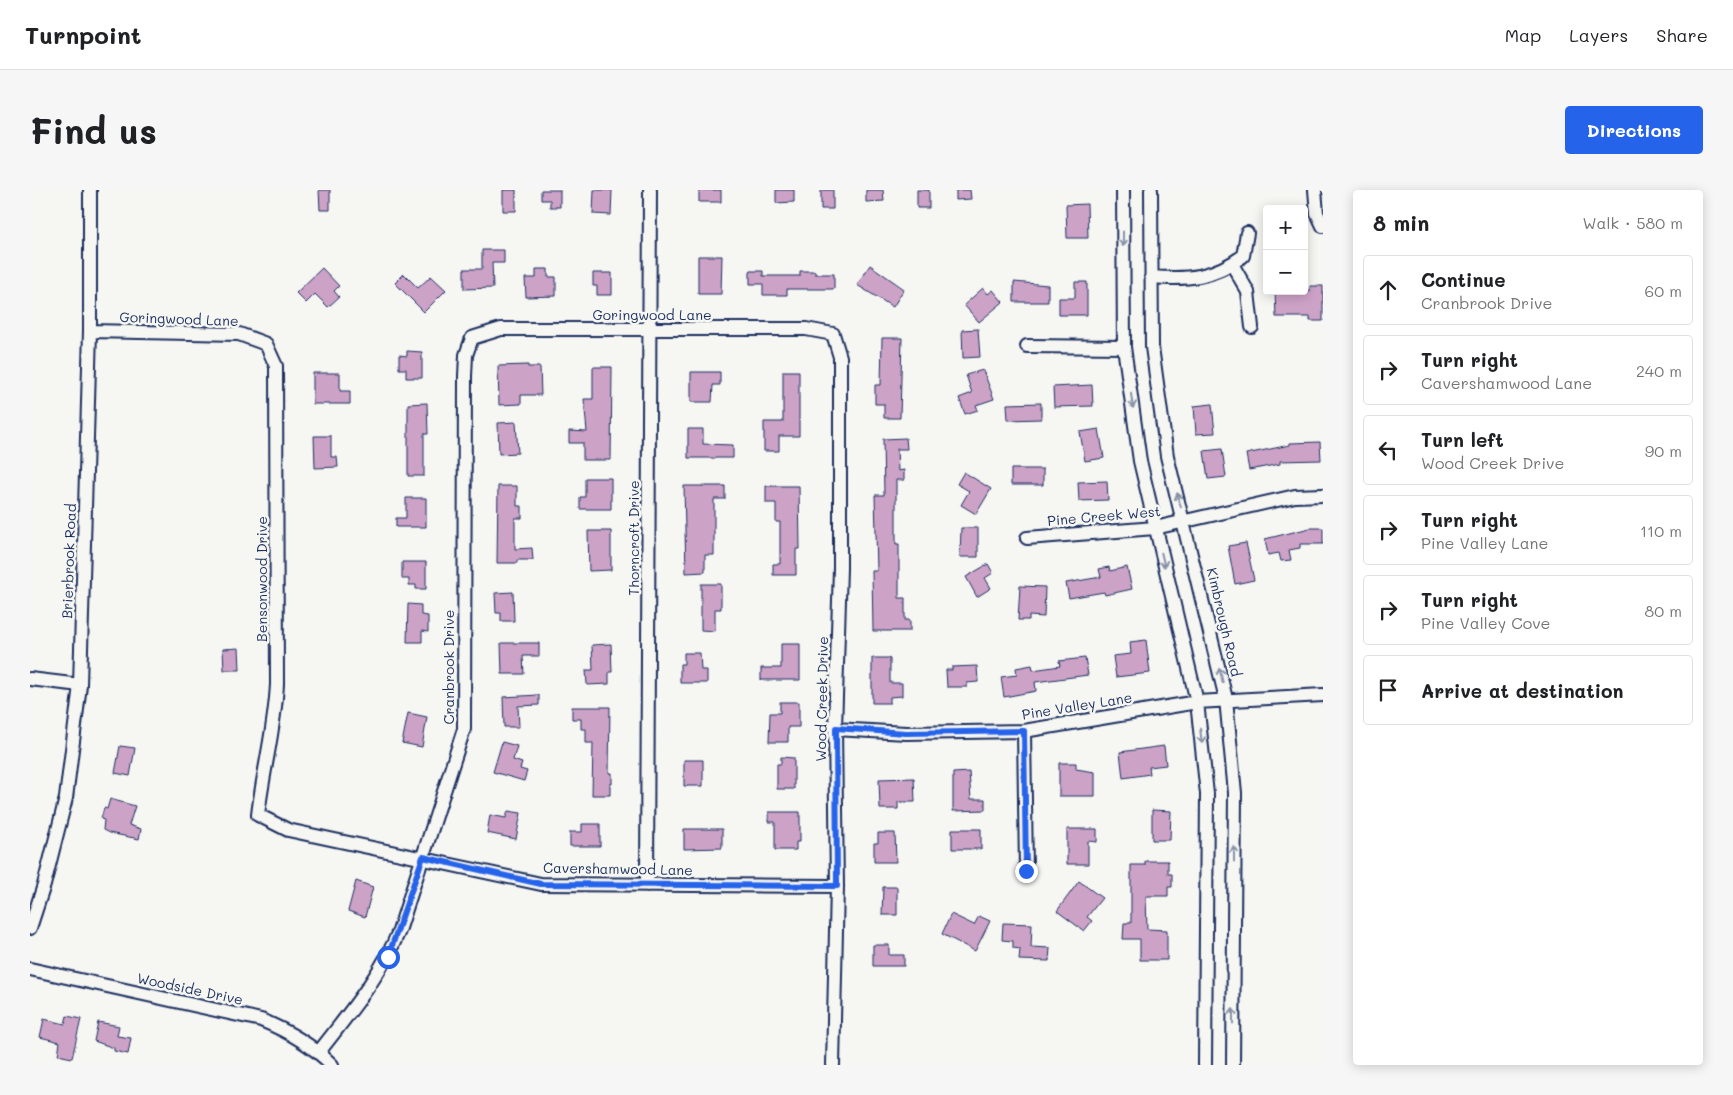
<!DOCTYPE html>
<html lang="en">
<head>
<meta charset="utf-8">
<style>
	:root { --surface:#fff; --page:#f6f6f6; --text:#202124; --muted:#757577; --line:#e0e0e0; --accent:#2563eb }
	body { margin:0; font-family:Mali,sans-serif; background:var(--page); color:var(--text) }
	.controls { position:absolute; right:15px; top:15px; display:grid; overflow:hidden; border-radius:5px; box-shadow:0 2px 12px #0003 }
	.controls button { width:45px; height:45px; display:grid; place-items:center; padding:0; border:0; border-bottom:1px solid var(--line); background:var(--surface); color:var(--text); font:25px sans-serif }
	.stop { position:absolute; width:15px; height:15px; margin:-11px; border:4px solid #2563eb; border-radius:50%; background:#fff }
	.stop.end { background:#2563eb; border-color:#fff; box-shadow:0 1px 5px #0008 }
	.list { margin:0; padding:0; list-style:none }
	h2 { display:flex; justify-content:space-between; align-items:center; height:65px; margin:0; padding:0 20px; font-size:21px }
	h2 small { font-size:16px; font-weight:400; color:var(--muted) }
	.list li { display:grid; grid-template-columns:32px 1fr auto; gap:15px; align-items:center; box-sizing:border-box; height:70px; margin:0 10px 10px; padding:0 10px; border:1px solid var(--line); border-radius:5px }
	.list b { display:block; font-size:19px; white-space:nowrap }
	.list p { margin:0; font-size:16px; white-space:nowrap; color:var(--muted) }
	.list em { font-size:16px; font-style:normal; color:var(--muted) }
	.icon { flex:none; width:28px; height:28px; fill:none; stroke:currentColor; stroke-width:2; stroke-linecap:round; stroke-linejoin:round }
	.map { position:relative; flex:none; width:1293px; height:875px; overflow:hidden; border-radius:5px }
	header { display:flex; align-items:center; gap:30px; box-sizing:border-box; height:70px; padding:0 25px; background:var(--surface); border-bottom:1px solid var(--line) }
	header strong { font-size:24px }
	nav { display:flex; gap:28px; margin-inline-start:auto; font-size:18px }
	.intro { display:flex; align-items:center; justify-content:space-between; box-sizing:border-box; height:120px; padding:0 30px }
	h1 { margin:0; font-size:35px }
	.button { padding:12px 22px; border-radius:5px; background:var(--accent); color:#fff; font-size:18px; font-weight:700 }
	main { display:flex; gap:30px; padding:0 30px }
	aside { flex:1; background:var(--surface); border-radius:5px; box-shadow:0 2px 12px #0003 }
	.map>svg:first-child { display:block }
	.building { fill:#cda2c7; stroke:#1b2f5e }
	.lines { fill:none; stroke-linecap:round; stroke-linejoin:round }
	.minor-casing { stroke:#1b2f5e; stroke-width:16 }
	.minor { stroke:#f6f6f2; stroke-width:12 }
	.oneway { stroke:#8892a8 }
	.route { stroke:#2563eb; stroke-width:6 }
	.labels { text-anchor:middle; stroke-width:5; stroke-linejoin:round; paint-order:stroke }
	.street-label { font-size:14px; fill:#1b2f5e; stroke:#f6f6f2 }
</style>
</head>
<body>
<header>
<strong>Turnpoint</strong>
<nav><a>Map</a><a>Layers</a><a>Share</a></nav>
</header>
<div class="intro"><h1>Find us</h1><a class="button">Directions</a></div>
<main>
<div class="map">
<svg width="1293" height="875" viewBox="0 0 1293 875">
	<rect width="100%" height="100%" fill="#f6f6f2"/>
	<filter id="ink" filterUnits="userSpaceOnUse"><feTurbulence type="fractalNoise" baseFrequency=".02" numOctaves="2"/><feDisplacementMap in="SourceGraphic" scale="10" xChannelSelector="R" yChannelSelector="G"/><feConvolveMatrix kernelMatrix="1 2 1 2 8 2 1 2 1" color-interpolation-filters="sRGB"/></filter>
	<g filter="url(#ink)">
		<path class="building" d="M289,0H300V20H290Z
			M473,0H486V21H473Z
			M511,0H530V17H520V10H511Z
			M564,0H582L581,25L563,24Z
			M669,0H691V12H669Z
			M746,0H764V12L746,13Z
			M791,0H803V19H791Z
			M836,0H853L854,11L836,12Z
			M887,0H899V18H887Z
			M926,0H940L941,9L926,10Z
			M1057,14L1058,48H1037L1036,15Z
			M452,60H474V73H462L463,98L434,99V79H452Z
			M668,66H692L691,104H668Z
			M840,75L874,99L863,117L827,95Z
			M292,78L309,96L304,101L309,107L298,117L285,104L276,113L266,103Z
			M506,79H518V87H526V106L496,107L495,88H506Z
			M720,81H733V86H770V81H785V84H804V99H757V105H733V94H720Z
			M563,83H582V105H567V96H563Z
			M374,84L388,98L401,86L416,100L394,122L365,93Z
			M984,92L1018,95V112H984Z
			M1045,92H1057V125H1029V108H1045Z
			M1280,96H1293V131H1280V127H1246L1245,101H1280Z
			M953,98L958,104L963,100L973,112L949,132L934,115Z
			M948,139L950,167L933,168L932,140Z
			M852,148H872L870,228H854V214H845V195H851Z
			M377,161L392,162V188H376V179H369V165L377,166Z
			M498,175V177H510L511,205H491V214L469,215L468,176Z
			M563,177H582L581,270H553V253H539V241L557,242L554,209H563Z
			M953,180L964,209L946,215L948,220L935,224L929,208L942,203L936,185Z
			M753,181H769V246H749V261H734V232H753Z
			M661,182H690V195H683L682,212H661Z
			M283,183H310V201H320V214H283Z
			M1062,195L1063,216L1024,217L1023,197Z
			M397,213L398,244H394V286H378V214Z
			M1011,213V229L978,230L977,214Z
			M1182,214L1185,243L1166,244L1164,216Z
			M486,232L488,263L469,264L468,233Z
			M658,239H673V254L703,255V268H658Z
			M1069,239L1074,268L1055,271L1050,242Z
			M284,246H301V267H307L308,277L285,278Z
			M876,248L877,259H867L868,281L874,280V290H866V354H869V408H875V430H880V441H843L842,381H847L845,305H854L853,249Z
			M1290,252L1291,270L1250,271V274L1219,280L1216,264L1260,255V253Z
			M1192,259L1196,287L1178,289L1174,261Z
			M981,279H1013V295H981Z
			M934,282L961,299L946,324L931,315L939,301L927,294Z
			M555,288H581V319H550V307H555Z
			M1077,291L1078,310L1049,311L1048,292Z
			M468,296H487V316H492V328H485V359L502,358L503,370H487V373H467Z
			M654,296H695V309H684V365H675V382L656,383Z
			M736,296H769L770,359H766V385H743V374H750V332H746V313H736Z
			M376,308H396V337H366V328H376Z
			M931,338H948V367H930Z
			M1280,338H1293V354H1270V358L1259,360L1261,370L1251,371L1249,363L1238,365L1235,349Z
			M558,341H581V380L559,381Z
			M1216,353L1224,390L1205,394L1198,356Z
			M372,372H396V399H386V395H379V389H372Z
			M958,374L963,383L955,388L961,398L947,407L936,387Z
			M1079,377L1080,381L1097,377L1102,399L1075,405L1074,402L1039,408L1036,393L1071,387L1069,379Z
			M671,394H691V419H685V441L671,440Z
			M990,396L1015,397L1014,427L999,426V430H988Z
			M483,402L484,431H471V423H466L465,403Z
			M378,414L391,415V425L398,426V442L392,441V452H377Z
			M1116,450L1120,483L1086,487L1083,466L1101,464L1100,452Z
			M471,453H509V466H493L494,484H472Z
			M581,454L582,482H579V494L557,495L556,480H563L562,455Z
			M751,454H770V490H731V478H751Z
			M209,458L210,480H194L193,459Z
			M654,463H670L671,480H677V493H650V474H654Z
			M842,468H860V493H872V506L860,507V513H842Z
			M1055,468L1058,485L1005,492L1006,501L974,507L971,487L987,485L986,478L1002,475L1003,480L1030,476L1029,471Z
			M947,476L948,492L937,493V497H917L916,480H922V477Z
			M509,505V515L488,516L489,537H474L473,507Z
			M750,512H769V537H758V552H739L740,523H750Z
			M542,517H580L579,583H582V594H580V605H562L563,553H556V539H551V529H542Z
			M378,523L397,527L392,557L372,553Z
			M472,552L487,556L483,570L492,573L490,579L497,581L494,591L463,582Z
			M90,556L105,558L100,586L85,583Z
			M1134,556L1136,575L1119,577L1120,584L1093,588L1090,562Z
			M751,567L764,568V599H747V574H751Z
			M654,570H673V596H654Z
			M1029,573H1046V579L1065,582V606H1029Z
			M939,582L941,609H955V620L923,621V583Z
			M884,588L885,612H868V619H850L849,589Z
			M80,609L105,616L99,635L111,639L109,649L79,643L73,640L74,630L71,629L74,618L77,619Z
			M1122,620L1141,621L1140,650H1122Z
			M478,621L491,623L486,649L457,643L460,625L476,628Z
			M739,622H770V652H766V660H745V632H739Z
			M552,634H570V656H540V642H552Z
			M654,639H692V658L654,659Z
			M922,639H951V659H922Z
			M1037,639H1067V652L1058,651V674H1037Z
			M848,643H865L866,672H844V653H848Z
			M1115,671H1138V684H1142V697H1138V706H1116L1117,739L1137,740V770H1110V749H1093L1094,733H1101V675H1115Z
			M326,691L343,697L335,727L318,721Z
			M1049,691L1072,708L1057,727L1062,731L1054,741L1027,721Z
			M853,697H867V725H852Z
			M921,724L944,735L949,726L960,731L945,761L912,744Z
			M973,733L1002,734L1001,757L1020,758L1019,771L989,770L990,759L983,758V751L972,750Z
			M843,755H859V765H874V776H843Z
			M37,826L51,829L42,868L28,865L30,852L10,847L14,829L35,834Z
			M68,832L89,836L87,846L101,848L98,864L84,861V858L64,851Z"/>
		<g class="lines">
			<g class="minor-casing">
				<path id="minor" d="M1093,0L1094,157L1110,271L1167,512L1177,604L1175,875
					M1121,0L1122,157L1137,266L1196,509L1205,603L1203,875
					M1285,0L1287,23L1293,36
					M1202,74L1218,102L1222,137
					M1121,87C1158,90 1183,88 1213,66L1217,43
					M60,141L209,144L236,154L246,176L247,494C245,538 233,581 228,625L258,640L511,694L807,696
					M997,156L1094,157
					M997,348L1125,338L1265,306L1293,305
					M0,489L50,495
					M805,539L876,543L994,541L1167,512L1293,505
					M994,541L996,681
					M617,695L620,0
					M0,738L14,695L36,608L50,495L60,141V0
					M0,779L231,830C258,841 281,854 302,875
					M289,862C319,823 350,787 369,741L434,539L435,186L436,165L442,148L471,139H776L803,144L810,167V378L805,539L807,696L803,875"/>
			</g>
			<use href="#minor" class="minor"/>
		</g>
		<defs><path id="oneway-shaft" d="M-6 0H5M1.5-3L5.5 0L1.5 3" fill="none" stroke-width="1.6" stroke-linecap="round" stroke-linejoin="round" transform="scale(1.25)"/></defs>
		<g class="oneway">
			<use href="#oneway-shaft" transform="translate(1093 49) rotate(90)"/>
			<use href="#oneway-shaft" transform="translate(1102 211) rotate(82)"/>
			<use href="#oneway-shaft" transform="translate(1149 310) rotate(-105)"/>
			<use href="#oneway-shaft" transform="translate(1133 370) rotate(77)"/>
			<use href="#oneway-shaft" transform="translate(1191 485) rotate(-103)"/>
			<use href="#oneway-shaft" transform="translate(1171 546) rotate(83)"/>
			<use href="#oneway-shaft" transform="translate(1204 664) rotate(-90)"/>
			<use href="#oneway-shaft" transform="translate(1203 826) rotate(-90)"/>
		</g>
	</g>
	<g class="lines" filter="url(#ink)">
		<path class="route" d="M358,767L393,667L511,694L807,696L806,538L876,543L994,541L996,681"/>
	</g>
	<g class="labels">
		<g class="street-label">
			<text x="622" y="130">Goringwood Lane</text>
			<text transform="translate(149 129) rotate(2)" y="5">Goringwood Lane</text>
			<text transform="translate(1074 326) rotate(-5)" y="5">Pine Creek West</text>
			<text transform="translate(604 348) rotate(-90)" y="5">Thorncroft Drive</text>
			<text transform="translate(39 371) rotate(-88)" y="5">Brierbrook Road</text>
			<text transform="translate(232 389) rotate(-90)" y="5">Bensonwood Drive</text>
			<text transform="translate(1194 432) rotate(77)" y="5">Kimbrough Road</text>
			<text transform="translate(419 477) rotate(-90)" y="5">Cranbrook Drive</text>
			<text transform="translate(792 509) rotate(-89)" y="5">Wood Creek Drive</text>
			<text transform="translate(1047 516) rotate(-9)" y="5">Pine Valley Lane</text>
			<text transform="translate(588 679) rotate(1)" y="5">Cavershamwood Lane</text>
			<text transform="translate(160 799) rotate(12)" y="5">Woodside Drive</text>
		</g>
	</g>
</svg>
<div class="controls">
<button>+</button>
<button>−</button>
</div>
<div class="stop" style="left:358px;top:767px"></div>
<div class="stop end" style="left:996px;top:681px"></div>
</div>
<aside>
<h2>8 min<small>Walk · 580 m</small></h2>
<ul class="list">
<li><svg class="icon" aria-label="ahead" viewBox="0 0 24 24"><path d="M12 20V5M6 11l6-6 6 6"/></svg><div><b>Continue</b><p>Cranbrook Drive</p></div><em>60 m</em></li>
<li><svg class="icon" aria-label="right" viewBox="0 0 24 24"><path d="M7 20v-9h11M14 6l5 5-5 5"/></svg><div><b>Turn right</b><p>Cavershamwood Lane</p></div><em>240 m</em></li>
<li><svg class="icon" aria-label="left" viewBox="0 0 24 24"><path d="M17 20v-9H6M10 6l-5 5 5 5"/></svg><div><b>Turn left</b><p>Wood Creek Drive</p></div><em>90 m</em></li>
<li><svg class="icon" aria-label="right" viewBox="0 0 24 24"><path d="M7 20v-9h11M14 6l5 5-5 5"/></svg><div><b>Turn right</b><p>Pine Valley Lane</p></div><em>110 m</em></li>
<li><svg class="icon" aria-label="right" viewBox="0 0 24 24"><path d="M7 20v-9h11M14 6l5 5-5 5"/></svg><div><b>Turn right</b><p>Pine Valley Cove</p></div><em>80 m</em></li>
<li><svg class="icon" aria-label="arrive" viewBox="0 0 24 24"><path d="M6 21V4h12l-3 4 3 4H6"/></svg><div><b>Arrive at destination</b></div></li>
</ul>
</aside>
</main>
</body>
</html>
